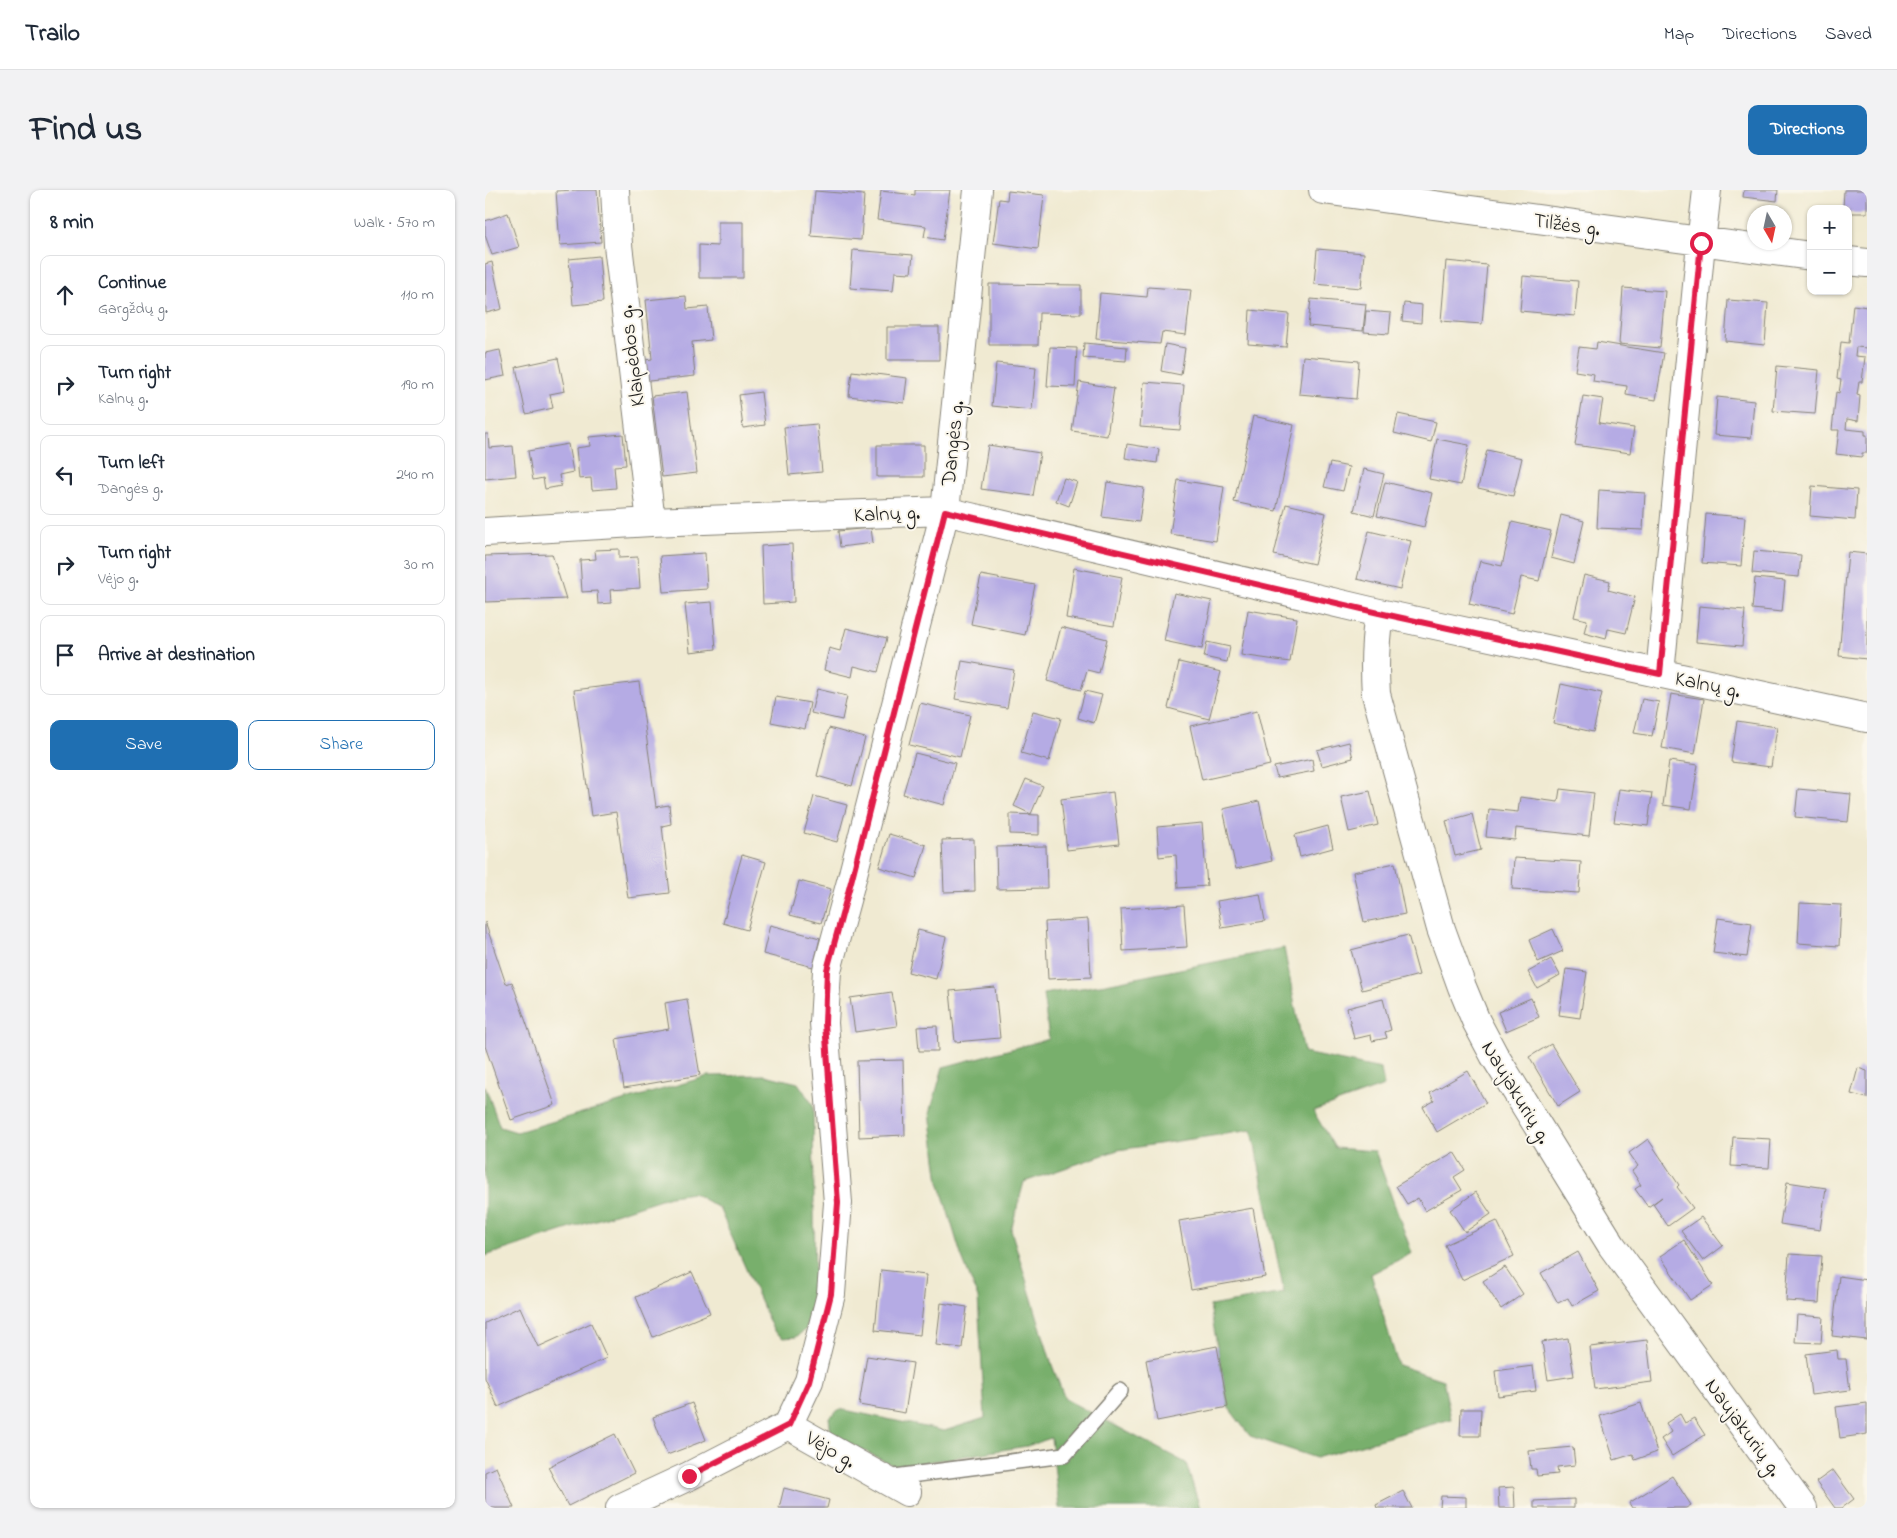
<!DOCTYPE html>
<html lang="en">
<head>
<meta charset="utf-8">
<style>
	:root { --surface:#fff; --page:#f2f2f3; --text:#1f2937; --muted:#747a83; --line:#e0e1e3; --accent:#1f6fb2 }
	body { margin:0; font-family:"Indie Flower",sans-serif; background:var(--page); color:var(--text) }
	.controls { position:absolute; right:15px; top:15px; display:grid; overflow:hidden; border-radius:10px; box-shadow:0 1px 4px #0004 }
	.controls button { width:45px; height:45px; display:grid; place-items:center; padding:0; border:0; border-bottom:1px solid var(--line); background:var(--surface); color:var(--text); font:25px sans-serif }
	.compass { position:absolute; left:1262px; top:15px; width:45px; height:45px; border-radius:50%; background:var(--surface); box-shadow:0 1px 4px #0004; rotate:171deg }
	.stop { position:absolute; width:15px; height:15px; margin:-11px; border:4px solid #e11d48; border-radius:50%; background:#fff }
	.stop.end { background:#e11d48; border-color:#fff; box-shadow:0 1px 5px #0008 }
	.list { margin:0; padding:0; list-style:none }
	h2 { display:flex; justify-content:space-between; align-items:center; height:65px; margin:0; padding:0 20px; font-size:21px }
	h2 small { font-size:16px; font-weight:400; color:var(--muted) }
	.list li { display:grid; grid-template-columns:32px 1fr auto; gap:15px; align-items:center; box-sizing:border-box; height:80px; margin:0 10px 10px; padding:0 10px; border:1px solid var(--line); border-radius:10px }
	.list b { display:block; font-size:19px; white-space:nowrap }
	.list p { margin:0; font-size:16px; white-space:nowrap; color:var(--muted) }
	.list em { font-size:16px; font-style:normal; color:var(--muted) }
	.actions { display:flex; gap:10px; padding:15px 20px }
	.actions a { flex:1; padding:11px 0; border:1px solid var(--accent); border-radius:10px; text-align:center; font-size:18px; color:var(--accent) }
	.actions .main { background:var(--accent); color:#fff }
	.icon { flex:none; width:28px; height:28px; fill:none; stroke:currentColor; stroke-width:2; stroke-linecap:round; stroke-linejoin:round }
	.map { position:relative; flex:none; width:1382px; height:1318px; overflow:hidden; border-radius:10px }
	header { display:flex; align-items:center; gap:30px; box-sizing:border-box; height:70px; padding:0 25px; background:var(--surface); border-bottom:1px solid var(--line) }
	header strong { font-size:24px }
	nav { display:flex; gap:28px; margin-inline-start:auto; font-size:18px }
	.intro { display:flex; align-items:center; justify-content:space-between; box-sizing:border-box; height:120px; padding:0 30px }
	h1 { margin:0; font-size:35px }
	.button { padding:12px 22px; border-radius:10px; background:var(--accent); color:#fff; font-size:18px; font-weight:700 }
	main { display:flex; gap:30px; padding:0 30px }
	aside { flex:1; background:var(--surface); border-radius:10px; box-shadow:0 1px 4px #0004 }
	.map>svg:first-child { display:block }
	.forest { fill:#78af6c; stroke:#4a6644 }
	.building { fill:#b5abe4 }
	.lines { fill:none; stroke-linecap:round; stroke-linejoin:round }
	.lane-casing { stroke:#868377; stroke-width:18 }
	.street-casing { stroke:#868377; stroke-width:30 }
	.lane { stroke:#fff; stroke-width:15 }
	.street { stroke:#fff; stroke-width:28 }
	.route { stroke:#e11d48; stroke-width:6 }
	.labels { text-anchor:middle; stroke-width:4; stroke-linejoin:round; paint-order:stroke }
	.street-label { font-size:21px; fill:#1c1c1c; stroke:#fbf7ec }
</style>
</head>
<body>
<header>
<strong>Trailo</strong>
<nav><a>Map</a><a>Directions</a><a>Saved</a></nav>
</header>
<div class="intro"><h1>Find us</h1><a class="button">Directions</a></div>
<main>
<aside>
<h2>8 min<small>Walk · 570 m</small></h2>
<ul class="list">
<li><svg class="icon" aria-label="ahead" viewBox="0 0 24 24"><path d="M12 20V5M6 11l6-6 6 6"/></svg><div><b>Continue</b><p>Gargždų g.</p></div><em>110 m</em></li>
<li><svg class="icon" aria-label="right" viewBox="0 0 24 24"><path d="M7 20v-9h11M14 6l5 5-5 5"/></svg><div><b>Turn right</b><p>Kalnų g.</p></div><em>190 m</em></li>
<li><svg class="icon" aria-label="left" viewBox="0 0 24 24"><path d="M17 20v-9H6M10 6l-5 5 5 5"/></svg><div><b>Turn left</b><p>Dangės g.</p></div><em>240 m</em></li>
<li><svg class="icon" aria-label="right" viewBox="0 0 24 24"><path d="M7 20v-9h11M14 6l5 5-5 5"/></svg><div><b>Turn right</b><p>Vėjo g.</p></div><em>30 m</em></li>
<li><svg class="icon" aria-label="arrive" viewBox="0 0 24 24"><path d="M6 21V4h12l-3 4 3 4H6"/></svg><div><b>Arrive at destination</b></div></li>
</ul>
<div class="actions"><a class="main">Save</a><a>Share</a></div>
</aside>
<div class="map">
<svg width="1382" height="1318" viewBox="0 0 1382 1318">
	<rect width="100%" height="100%" fill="#fbf7ec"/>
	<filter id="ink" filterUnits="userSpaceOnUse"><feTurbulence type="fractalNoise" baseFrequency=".02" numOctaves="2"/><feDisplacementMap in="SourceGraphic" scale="10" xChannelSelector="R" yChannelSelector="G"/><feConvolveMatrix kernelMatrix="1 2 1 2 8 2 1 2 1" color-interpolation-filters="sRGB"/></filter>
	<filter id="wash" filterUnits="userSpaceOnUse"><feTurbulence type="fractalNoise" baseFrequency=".0096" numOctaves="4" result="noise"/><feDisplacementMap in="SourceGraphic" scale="20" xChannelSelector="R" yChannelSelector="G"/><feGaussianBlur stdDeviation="1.12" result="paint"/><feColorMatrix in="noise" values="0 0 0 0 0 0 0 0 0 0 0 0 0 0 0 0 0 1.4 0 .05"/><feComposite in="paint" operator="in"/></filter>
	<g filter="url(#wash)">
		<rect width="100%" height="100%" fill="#f0ead2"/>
		<path class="forest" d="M799,758L819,863L896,879L899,896L828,921L850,958L890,961L927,1063L886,1084L913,1175L958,1190L966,1229L831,1268L765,1246L743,1217L725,1116L799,1103L767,940L633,960L539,992L526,1040L567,1175L580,1209L701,1273L715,1318H574L566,1248L542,1256L411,1277L346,1244L344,1227L355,1219L459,1241L500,1228L493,1108L476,1065L454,992L445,923L458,877L564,849L558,804L621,794Z
			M280,885L313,893L328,915L330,1104L321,1139L311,1147L298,1148L288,1140L234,1018L208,1003L185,1006L0,1066V896L15,937L32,942L223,886Z"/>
		<g id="blocks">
			<path class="building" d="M90,0H112L116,52L75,55L71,1Z
				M430,0H465L458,50L439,47L441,36L392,30L396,1L430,5Z
				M1259,0H1293L1292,11L1258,7Z
				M1359,0H1382V23H1363V19H1358Z
				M330,1L379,5L376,50L326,46Z
				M523,1L559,5L553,59L508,53L514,9L522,10Z
				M23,23L34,57L7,65L0,45V31Z
				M233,32H258V88H214V55L233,56Z
				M832,59L879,63L876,98L829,94Z
				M368,60L428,65L426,83L410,82L408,101L365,98Z
				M114,66L118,112L88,115L84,69Z
				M961,71L1002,75L997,134L956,131Z
				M7,72L17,119L1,123L0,74Z
				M1038,86L1093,91L1090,126L1035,121Z
				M504,94L596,95V124L554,123L553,155H504Z
				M663,97L706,100L701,145L677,142L675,154L611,149L615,103L662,107Z
				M1138,98L1180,101L1175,158L1134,154Z
				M201,106L202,119L223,117L226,150L207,152L210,186L155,192L153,171L167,169L161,110Z
				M826,109L881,114L878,141L823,136Z
				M1243,110L1283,113L1280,155L1240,151Z
				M919,113L937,115L936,133L917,131Z
				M1368,115L1382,117V158L1371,157L1370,166L1380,167L1377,192H1374L1372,205L1375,206L1373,231L1362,229L1361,239L1380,241V245H1382V263H1377V267L1351,264L1354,240H1347L1351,202L1354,203L1356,190L1352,189L1356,152L1364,153Z
				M765,120L804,124L801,157L763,154Z
				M881,121L906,123L904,144L879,142Z
				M402,137H454V170H402Z
				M1112,152L1179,163L1171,210L1141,205L1142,196L1108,191L1109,184L1090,181L1094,157L1111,159Z
				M599,153L642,157L641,171L598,168Z
				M680,154L700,158L696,185L676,181Z
				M565,157L592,158L590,197L562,196Z
				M15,160L20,186L0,190V163Z
				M818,166L874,171L871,209L814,204Z
				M73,168L80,201L65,204L68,218L41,224L31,177Z
				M511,173L551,177L547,220L507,216Z
				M1292,176L1334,180L1330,224L1288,221Z
				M367,181L422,188L419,213L364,206Z
				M594,192L629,198L622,246L587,241Z
				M659,192L699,195L695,240L655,237Z
				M202,202L212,283L177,287L167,206Z
				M276,202L280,235L258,238L254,205Z
				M1098,206L1118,209L1114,233L1149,238L1145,263L1090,255Z
				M1232,207L1269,211L1266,248L1229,245Z
				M913,224L951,232L946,252L909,243Z
				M768,226L809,235L791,321L749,312Z
				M332,234L337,282L304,285L299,237Z
				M0,244H3L4,258L28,256L31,286L0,289Z
				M138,244L141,275L129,276L131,298L107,300L106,288L94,289L91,258L105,256L104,247Z
				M952,249L984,255L976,295L944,289Z
				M83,254L88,282L74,285L76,296L60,299L58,288L48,290L43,261Z
				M642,254L674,259L672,273L640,268Z
				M392,255H439V287H392Z
				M503,255L555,263L548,306L496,299Z
				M1002,260L1037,268L1028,306L993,298Z
				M845,273L864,277L858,301L839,297Z
				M879,279L899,284L889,326L869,321Z
				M579,288L592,292L584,316L571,311Z
				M693,290L739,297L731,351L685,344Z
				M622,292L659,298L654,332L617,327Z
				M900,292L947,303L939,337L892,326Z
				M1327,296L1372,300L1370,330L1325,326Z
				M1114,300L1160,303L1158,340L1112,338Z
				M801,314L841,323L829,374L789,365Z
				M1221,324L1260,327L1256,376L1217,373Z
				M1076,325L1099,331L1089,374L1066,368Z
				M1027,332L1066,341L1054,391L1036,387L1027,424L984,414L995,371L1017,376Z
				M386,338L388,353L355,357L353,341Z
				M884,341L926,351L915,399L872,389Z
				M307,354L309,412L278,414L276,356Z
				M134,359V368L153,367L155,398L125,400L126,413L113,414L112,401L97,402L95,370L111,369L110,360Z
				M1269,361L1316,365L1314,387L1267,383Z
				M1363,362L1382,364V469L1354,466Z
				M220,363L222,399L178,402L175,366Z
				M67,364L81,409L0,412V366Z
				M589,378L637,387L629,436L581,428Z
				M496,385L550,395L540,445L486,434Z
				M1099,385L1125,391L1123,400L1150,407L1141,443L1123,439L1121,449L1099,443L1102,430L1089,427Z
				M1270,388L1300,391L1297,422L1267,419Z
				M689,403L727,411L717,459L679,451Z
				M227,412L231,459L205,462L200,414Z
				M1214,416L1260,420L1257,456L1211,452Z
				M763,420L812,428L805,472L756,465Z
				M576,437L622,449L614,483L602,480L596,500L562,491Z
				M361,438L402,448L393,482L369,476L367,487L339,480L344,458L355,461Z
				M722,452L745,457L742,472L719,467Z
				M477,471L529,480L522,518L470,509Z
				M694,472L736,482L724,529L683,518Z
				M154,492L171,617L184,615L186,634L177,636L185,703L143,708L131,622L106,626L89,500Z
				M1076,494L1117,503L1108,542L1068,533Z
				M332,499L362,506L357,530L326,523Z
				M600,501L617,505L609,533L593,528Z
				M1186,504L1219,509L1210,564L1177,558Z
				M291,507L325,513L320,539L286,532Z
				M1157,509L1174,512L1167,546L1149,543Z
				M435,513L485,525L475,567L424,555Z
				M548,521L576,528L564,571L536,563Z
				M772,521L785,575L717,590L705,536Z
				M1252,531L1292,537L1286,577L1246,572Z
				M344,538L380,548L367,596L332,586Z
				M864,552L868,568L837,576L832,560Z
				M430,563L470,573L459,615L418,604Z
				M827,569L829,581L792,588L789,577Z
				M1184,571L1213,575L1206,619L1178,615Z
				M541,589L558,596L546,624L529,616Z
				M1075,599L1109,603L1104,646L1031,638L1030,650L1001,647L1004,619L1033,622L1035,607L1073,612Z
				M1134,599L1167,603L1163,636L1129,632Z
				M1313,599L1366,604L1363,632L1310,627Z
				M885,601L893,635L864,642L856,607Z
				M628,602L634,654L582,660L576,609Z
				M329,606L362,615L352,652L319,643Z
				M774,611L787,671L751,679L738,619Z
				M525,624L554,625V645L525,644Z
				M987,624L996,660L970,666L961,631Z
				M717,633L722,696L693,698L691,665L674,667L672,637Z
				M843,636L848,658L815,667L810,645Z
				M404,644L441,655L431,688L394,677Z
				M489,649L490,701L459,702L457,650Z
				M561,656L562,698L512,699L511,657Z
				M257,665L281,672L262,740L238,733Z
				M1029,668L1096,672L1094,703L1027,699Z
				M910,673L920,724L879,732L868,682Z
				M314,691L346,699L336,733L305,725Z
				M775,704L780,731L737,738L732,711Z
				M1315,713L1356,715L1354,756L1313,753Z
				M699,715L702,757L638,761L636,719Z
				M1233,728L1267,733L1262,767L1228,763Z
				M603,729L606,787L563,789L560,732Z
				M0,732L21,794L27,792L70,915L26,930L0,856Z
				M285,735L335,748L328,777L278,764Z
				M1068,739L1078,761L1053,772L1044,750Z
				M433,740L461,747L451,789L423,782Z
				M923,745L934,785L877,800L866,760Z
				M1066,769L1075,785L1052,798L1043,782Z
				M1081,779L1102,782L1095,828L1074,825Z
				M510,797L515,848L470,852L465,801Z
				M407,802L412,836L370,842L365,808Z
				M1046,808L1054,827L1021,841L1013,822Z
				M202,809L215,885L139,898L131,849L184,839L180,813Z
				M898,809L906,840L900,842L902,848L887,851L886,845L869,849L862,818Z
				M452,836L453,861H434L432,837Z
				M1066,854L1095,902L1073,916L1044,867Z
				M418,870L420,945L374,947L372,871Z
				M1373,878L1382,881V908L1366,904Z
				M983,881L1001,913L952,942L938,917L949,911L945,903Z
				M1248,947L1286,949L1284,978L1246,976Z
				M1163,949L1194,995L1192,997L1208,1018L1183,1036L1168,1014L1177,1007L1163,1017L1150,999L1156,995L1147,981L1153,976L1144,963Z
				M969,962L980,980L969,987L977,1000L940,1021L933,1008L922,1014L911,996Z
				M1302,992L1341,998L1335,1040L1295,1034Z
				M991,1002L1006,1024L980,1042L965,1020Z
				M768,1018L780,1087L706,1100L694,1031Z
				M1216,1027L1238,1056L1218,1071L1196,1041Z
				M1012,1031L1029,1066L977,1090L960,1055Z
				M1199,1050L1228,1095L1205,1110L1175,1066Z
				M1093,1062L1114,1101L1087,1116L1083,1108L1073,1113L1056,1083Z
				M1304,1064L1337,1066L1334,1113L1301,1111Z
				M1020,1077L1038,1104L1016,1119L998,1091Z
				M396,1080L441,1085L435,1145L390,1140Z
				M207,1082L225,1123L168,1147L151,1107Z
				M1354,1086L1382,1090V1150L1347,1146Z
				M456,1113L482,1117L477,1158L451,1155Z
				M35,1117L53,1157L106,1133L122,1168L13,1217L0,1188V1133Z
				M1312,1125L1338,1127L1336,1153L1310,1152Z
				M1083,1148L1089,1186L1063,1190L1057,1152Z
				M1162,1150L1167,1192L1110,1199L1105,1157Z
				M732,1156L743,1217L672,1231L661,1170Z
				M1352,1160L1353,1169H1361L1365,1200L1326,1205L1321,1164Z
				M382,1166L428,1173L420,1223L374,1215Z
				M1048,1176L1051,1201L1013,1206L1010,1181Z
				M207,1213L221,1250L182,1265L168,1227Z
				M1156,1213L1172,1262L1150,1270L1148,1264L1129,1270L1115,1226Z
				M1382,1213V1244L1355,1248L1351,1217Z
				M976,1219H996L995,1246H975Z
				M1195,1224L1200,1233L1209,1228L1220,1245L1187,1266L1176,1249L1186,1242L1181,1233Z
				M130,1244L149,1283L83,1316L63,1277Z
				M1088,1257L1090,1275L1072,1277L1073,1284L1052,1286L1051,1279H1046L1044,1261Z
				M11,1277L29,1318H0V1282Z
				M1348,1280L1369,1309L1357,1318H1350L1331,1292Z
				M1187,1286L1206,1315L1201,1318H1147L1144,1313Z
				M1029,1297L1030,1318H1014L1013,1298Z
				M299,1298L344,1310L342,1318H294Z
				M918,1301L927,1318H892L891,1315Z
				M956,1306L981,1307V1318H955Z
				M1089,1309V1318H1049V1311Z"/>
		</g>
	</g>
	<g filter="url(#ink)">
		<use href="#blocks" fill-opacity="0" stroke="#868377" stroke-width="1"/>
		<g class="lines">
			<g class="lane-casing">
				<path id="lane" d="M402,1288L579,1265L635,1201"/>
			</g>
			<g class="street-casing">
				<path id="street" d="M130,0L133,55L166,332
					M838,0L1326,66
					M1363,71L1382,73
					M0,342L166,332L460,321L894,423L1382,528
					M894,423C890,450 889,476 891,504L956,739L977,797L991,831L1009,865L1127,1056L1318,1318
					M1175,484L1216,53L1222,0
					M303,1235L324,1191L346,1104L353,1013L339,833L342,780L367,688L460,321L493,0
					M135,1318L204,1286L303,1235L422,1302"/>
			</g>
			<use href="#lane" class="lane"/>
			<use href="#street" class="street"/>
		</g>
	</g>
	<g class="lines" filter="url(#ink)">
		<path class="route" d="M204,1286L304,1235L324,1191L346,1104L353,1013L340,833L342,780L367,688L460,321L894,423L1175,484L1216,53"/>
	</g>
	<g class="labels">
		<g class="street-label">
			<text transform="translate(1082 34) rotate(8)" y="7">Tilžės g.</text>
			<text transform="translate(146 166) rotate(-97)" y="7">Klaipėdos g.</text>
			<text transform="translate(467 253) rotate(-84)" y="7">Dangės g.</text>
			<text transform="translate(402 323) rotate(-2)" y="7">Kalnų g.</text>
			<text transform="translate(1223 494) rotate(12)" y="7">Kalnų g.</text>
			<text transform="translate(1032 902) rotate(59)" y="7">Naujakurių g.</text>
			<text transform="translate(1259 1237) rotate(54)" y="7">Naujakurių g.</text>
			<text transform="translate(346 1259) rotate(30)" y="7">Vėjo g.</text>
		</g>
	</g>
</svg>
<div class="controls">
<button>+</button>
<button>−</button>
</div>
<svg class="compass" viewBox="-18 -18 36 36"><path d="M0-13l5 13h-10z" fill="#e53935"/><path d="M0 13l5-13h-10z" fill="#747a83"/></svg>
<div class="stop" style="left:1216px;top:53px"></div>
<div class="stop end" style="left:204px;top:1286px"></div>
</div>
</main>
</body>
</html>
